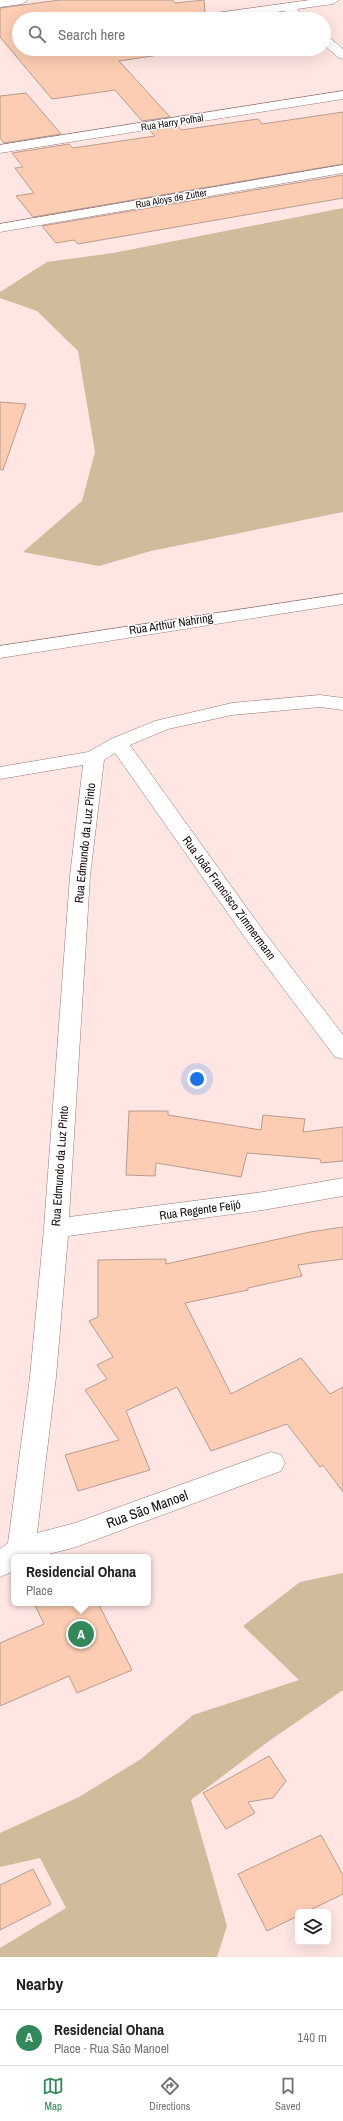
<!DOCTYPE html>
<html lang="en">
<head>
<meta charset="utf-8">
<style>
	:root { --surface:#fff; --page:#f2f2f2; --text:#202124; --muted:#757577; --line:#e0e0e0; --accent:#32885b }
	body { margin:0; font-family:"Archivo Narrow",sans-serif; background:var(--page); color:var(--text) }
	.controls { position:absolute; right:12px; bottom:12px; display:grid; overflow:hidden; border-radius:6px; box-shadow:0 4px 16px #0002 }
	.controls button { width:36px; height:36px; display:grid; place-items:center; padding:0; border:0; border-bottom:1px solid var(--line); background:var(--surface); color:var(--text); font:20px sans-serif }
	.you { position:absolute; left:197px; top:1079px; width:14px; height:14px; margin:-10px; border:3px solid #fff; border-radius:50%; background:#1a73e8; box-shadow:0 0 0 6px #1a73e833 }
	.badge { display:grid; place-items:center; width:26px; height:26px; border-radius:50%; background:var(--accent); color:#fff; font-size:13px; font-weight:700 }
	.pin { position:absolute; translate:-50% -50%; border:2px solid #fff; box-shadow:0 1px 4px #0006 }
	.popup { position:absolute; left:11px; top:1554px; width:140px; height:52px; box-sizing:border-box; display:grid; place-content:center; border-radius:6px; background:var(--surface); filter:drop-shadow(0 1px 3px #0005); font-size:13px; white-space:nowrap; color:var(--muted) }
	.popup b { font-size:15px; color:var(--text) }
	.popup::after { content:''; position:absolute; left:50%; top:100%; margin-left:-8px; border:8px solid transparent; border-top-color:var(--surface) }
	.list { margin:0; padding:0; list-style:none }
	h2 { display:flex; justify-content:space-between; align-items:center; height:52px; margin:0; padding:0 16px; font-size:17px }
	h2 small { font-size:13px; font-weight:400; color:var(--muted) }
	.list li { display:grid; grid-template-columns:26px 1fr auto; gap:12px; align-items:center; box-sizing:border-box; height:56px; padding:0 16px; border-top:1px solid var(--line) }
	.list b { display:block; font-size:15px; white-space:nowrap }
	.list p { margin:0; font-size:13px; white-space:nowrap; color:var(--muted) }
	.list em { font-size:13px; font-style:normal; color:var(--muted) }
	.icon { flex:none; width:22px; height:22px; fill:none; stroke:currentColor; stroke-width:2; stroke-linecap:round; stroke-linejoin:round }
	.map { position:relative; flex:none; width:343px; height:1957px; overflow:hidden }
	.search { position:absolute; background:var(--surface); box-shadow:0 4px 16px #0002; left:12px; right:12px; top:12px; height:44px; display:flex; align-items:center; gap:10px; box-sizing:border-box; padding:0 14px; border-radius:22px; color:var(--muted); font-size:15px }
	.sheet { height:108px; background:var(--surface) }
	nav { display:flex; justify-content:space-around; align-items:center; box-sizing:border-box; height:56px; border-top:1px solid var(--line); background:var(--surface); font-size:11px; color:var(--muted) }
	nav a { display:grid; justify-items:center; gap:2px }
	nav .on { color:var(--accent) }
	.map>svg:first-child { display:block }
	.green { fill:#d0bb9b }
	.building { fill:#fccdb2; stroke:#b69d8f }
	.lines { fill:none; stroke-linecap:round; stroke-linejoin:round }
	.minor-casing { stroke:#947875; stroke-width:1 }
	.minor { fill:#fff; fill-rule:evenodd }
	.labels { text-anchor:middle; stroke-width:3; stroke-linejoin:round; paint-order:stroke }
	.far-street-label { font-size:10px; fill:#140a0a; stroke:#fff }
	.street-label { font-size:12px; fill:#140a0a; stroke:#fff }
	.near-street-label { font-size:14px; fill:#140a0a; stroke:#fff }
</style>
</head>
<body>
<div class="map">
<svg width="343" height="1957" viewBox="0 0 343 1957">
	<rect width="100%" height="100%" fill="#ffe6e3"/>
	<path class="green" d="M343,208V512L151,551L99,566L23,552L82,501L95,452L78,351L37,311L0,298V292L47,262L113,253Z
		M343,1573V1690L269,1741L191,1800L227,1926L217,1957H0V1948L66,1908L40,1858L0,1867V1833L79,1797L141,1759L193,1715L299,1680L243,1626L300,1582Z"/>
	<path class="building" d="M60,0H172L175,3L204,0L205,13L195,19H19V49H169L172,53L119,61L170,117L142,121L115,90L52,99L0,37V8Z
		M26,93L61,134L4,143L0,138V96Z
		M343,112V164L33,217L16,196L34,193L15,168L23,167L12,153L69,144L73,148L155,136L150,131L178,126L181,130L258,119L262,124Z
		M343,175V198L78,244L74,240L56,243L42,226Z
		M0,402L26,404L3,470L0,469Z
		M129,1111H168V1115L261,1130L263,1115L305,1119L303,1132L343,1127V1161L321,1163L320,1159L247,1153L241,1177L156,1163L155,1176L126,1175Z
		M343,1227V1259L298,1265L302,1276L248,1288V1290L185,1303L231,1394L301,1358L330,1394L343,1387V1492L323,1465L320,1467L287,1424L211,1451L177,1387L126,1411L150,1470L78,1491L65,1455L119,1440L85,1390L107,1379L97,1365L113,1357L89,1321L98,1317V1260L166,1259V1264L310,1232Z
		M34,1603H98L132,1670L77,1693L69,1676L0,1706V1643L44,1624Z
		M269,1756L286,1781L273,1798L248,1802L255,1813L226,1829L203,1793Z
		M321,1835L343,1875V1894L306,1912H298V1916L267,1931L238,1874Z
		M33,1869L51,1904L0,1930V1885Z"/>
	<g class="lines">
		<g class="minor-casing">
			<path id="minor" d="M0,0H28L22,4L0,7Z
				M310,0H339L333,4L297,9L307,19H294L284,11L227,19H196L202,15Z
				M324,35L328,36L343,49V59L339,58L324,45Z
				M343,91V99L0,153V145Z
				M343,165V173L0,232V224Z
				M343,594V604L0,658V646Z
				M320,695L343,698V710L320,707L232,715L168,729L130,745L262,929L343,1035V1059L335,1057L246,939L115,753L104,760L90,876L69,1217L263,1192L343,1178V1196L263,1210L68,1236L56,1377L37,1533L75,1523L271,1452L281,1455L285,1463L281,1471L76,1547L37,1557H14V1571L0,1577V1549L8,1543L30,1377L44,1228L70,876L83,765L0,779V767L88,752L111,739L155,721L232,703Z"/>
		</g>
		<use href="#minor" class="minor"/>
	</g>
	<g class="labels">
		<g class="far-street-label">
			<text transform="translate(172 122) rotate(-9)" y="4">Rua Harry Pofhal</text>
			<text transform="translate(171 198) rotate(-10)" y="4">Rua Aloys de Zutter</text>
		</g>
		<g class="street-label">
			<text transform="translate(171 624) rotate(-9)" y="4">Rua Arthur Nahring</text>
			<text transform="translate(85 843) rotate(-84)" y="4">Rua Edmundo da Luz Pinto</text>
			<text transform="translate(229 898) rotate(54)" y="4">Rua João Francisco Zimmermann</text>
			<text transform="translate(60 1166) rotate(-86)" y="4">Rua Edmundo da Luz Pinto</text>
			<text transform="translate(200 1210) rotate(-8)" y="4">Rua Regente Feijó</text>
		</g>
		<g class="near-street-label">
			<text transform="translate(147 1509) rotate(-20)" y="5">Rua São Manoel</text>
		</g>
	</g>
</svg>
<div class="controls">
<button><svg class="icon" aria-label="layers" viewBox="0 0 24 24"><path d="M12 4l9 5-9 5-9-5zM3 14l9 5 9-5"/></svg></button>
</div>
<div class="you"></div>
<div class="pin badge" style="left:81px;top:1634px">A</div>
<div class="popup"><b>Residencial Ohana</b>Place</div>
<div class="search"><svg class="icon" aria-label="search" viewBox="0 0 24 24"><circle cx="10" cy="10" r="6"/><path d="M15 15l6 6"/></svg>Search here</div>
</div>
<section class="sheet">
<h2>Nearby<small></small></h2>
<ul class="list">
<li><span class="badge">A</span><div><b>Residencial Ohana</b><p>Place · Rua São Manoel</p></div><em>140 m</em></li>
</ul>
</section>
<nav>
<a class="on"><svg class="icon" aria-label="map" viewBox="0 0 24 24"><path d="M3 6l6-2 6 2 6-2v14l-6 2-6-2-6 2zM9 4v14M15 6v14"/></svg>Map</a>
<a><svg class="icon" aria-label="directions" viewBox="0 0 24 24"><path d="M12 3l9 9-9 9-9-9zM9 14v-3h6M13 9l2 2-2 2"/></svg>Directions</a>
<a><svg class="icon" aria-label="saved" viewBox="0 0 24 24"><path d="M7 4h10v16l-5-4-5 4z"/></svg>Saved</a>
</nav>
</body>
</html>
